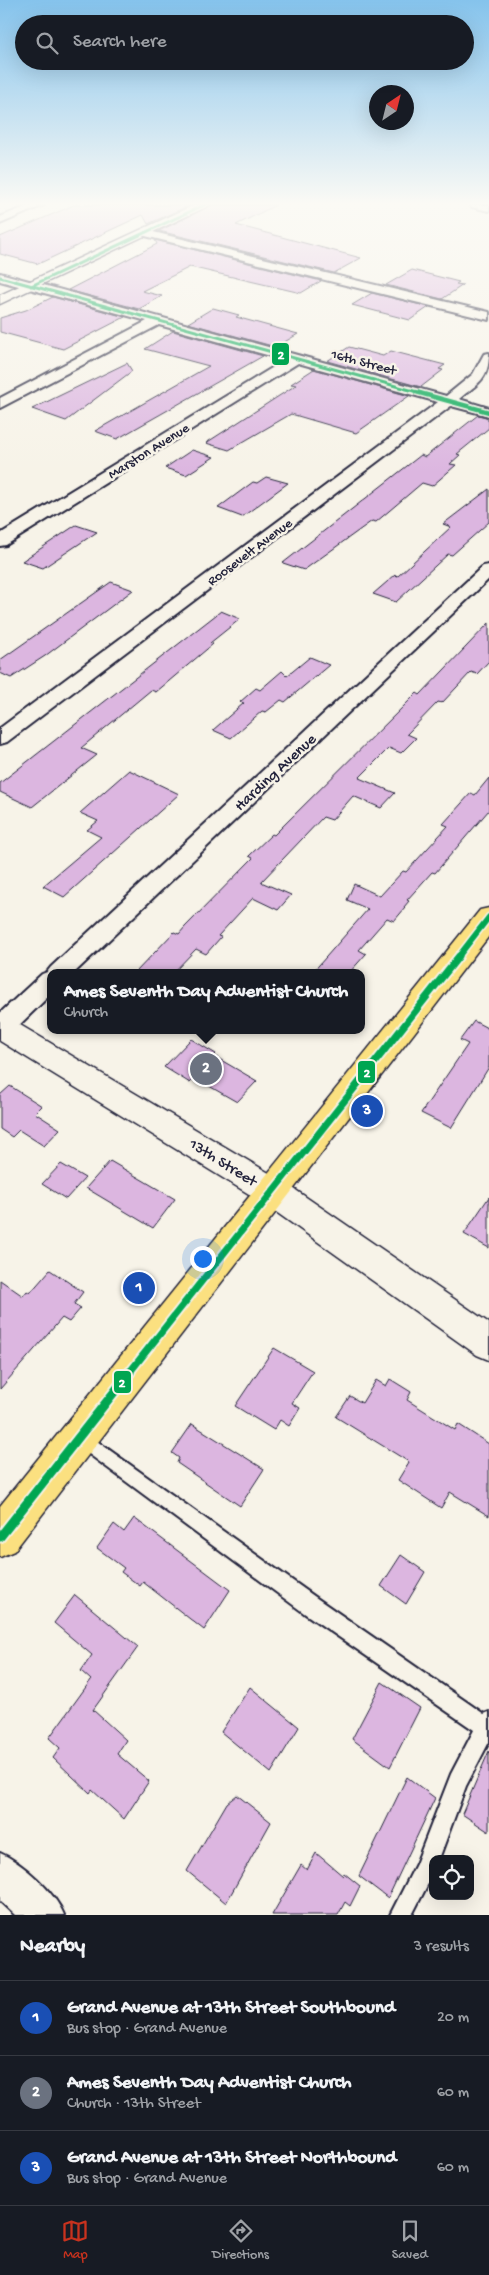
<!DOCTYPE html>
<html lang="en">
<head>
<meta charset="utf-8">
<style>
	:root { --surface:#171b24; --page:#242831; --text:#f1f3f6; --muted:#9ea1a6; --line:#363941; --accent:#c8321e }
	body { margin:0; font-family:"Gochi Hand",sans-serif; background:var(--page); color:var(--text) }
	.controls { position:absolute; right:15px; bottom:15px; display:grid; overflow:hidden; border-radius:10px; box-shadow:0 5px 20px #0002 }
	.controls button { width:45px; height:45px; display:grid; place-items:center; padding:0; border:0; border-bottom:1px solid var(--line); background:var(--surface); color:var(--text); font:25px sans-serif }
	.compass { position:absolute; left:369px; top:85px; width:45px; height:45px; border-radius:50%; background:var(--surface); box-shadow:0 5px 20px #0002; rotate:35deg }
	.you { position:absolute; left:202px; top:1258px; width:18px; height:18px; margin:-12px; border:4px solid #fff; border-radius:50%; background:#1a73e8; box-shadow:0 0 0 8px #1a73e833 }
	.badge { display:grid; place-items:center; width:32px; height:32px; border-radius:50%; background:var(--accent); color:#fff; font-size:16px; font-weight:700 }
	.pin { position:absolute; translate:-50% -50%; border:2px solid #fff; box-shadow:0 1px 5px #0006 }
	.popup { position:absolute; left:47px; top:969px; width:318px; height:65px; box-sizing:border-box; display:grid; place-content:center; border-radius:10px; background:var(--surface); filter:drop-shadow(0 1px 4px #0005); font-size:16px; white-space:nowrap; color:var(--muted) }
	.popup b { font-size:19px; color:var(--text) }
	.popup::after { content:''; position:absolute; left:50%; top:100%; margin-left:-10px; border:10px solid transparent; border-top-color:var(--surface) }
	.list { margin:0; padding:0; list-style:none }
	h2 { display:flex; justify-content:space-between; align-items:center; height:65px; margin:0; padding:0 20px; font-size:21px }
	h2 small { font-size:16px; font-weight:400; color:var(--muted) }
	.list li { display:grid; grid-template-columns:32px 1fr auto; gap:15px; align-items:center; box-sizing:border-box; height:75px; padding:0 20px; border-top:1px solid var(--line) }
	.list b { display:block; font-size:19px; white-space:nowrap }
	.list p { margin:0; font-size:16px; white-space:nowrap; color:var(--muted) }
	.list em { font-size:16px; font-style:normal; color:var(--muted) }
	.icon { flex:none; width:28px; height:28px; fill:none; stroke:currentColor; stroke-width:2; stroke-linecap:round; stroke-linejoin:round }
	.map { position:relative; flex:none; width:489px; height:1915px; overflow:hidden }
	.search { position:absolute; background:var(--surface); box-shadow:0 5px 20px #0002; left:15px; right:15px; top:15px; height:55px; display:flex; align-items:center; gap:12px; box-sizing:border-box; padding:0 18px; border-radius:28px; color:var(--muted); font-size:19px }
	.sheet { height:290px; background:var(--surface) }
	nav { display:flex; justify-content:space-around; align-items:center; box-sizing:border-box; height:70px; border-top:1px solid var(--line); background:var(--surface); font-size:14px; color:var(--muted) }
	nav a { display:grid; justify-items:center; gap:2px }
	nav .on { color:var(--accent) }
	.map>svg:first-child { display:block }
	.building { fill:#dcb6e0; stroke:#22223b }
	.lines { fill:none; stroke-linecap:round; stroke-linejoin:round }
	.lane-casing { stroke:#22223b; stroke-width:4 }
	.street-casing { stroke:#22223b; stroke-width:4 }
	.secondary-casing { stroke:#22223b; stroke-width:3 }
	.primary-casing { stroke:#22223b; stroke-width:3 }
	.lane { fill:#f7f3e8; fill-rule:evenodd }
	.street { fill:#f7f3e8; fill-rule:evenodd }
	.secondary { fill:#f7f3e8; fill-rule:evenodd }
	.primary { fill:#fbe080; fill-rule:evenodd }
	.bus-1-far4-casing { stroke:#f7f3e8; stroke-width:5 }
	.bus-1-far3-casing { stroke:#f7f3e8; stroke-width:7 }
	.bus-1-far2-casing { stroke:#f7f3e8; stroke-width:9 }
	.bus-1-far1-casing { stroke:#f7f3e8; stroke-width:11 }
	.bus-1-casing { stroke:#f7f3e8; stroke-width:13 }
	.bus-1-far4 { stroke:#00a651; stroke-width:3 }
	.bus-1-far3 { stroke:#00a651; stroke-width:4.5 }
	.bus-1-far2 { stroke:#00a651; stroke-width:5.5 }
	.bus-1-far1 { stroke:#00a651; stroke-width:7 }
	.bus-1 { stroke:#00a651; stroke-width:9 }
	.labels { text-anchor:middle; stroke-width:5; stroke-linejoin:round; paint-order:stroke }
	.far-street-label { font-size:14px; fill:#22223b; stroke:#f7f3e8 }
	.street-label { font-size:16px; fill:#22223b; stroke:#f7f3e8 }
	.line-badge { stroke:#f7f3e8; stroke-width:2 }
	.badge-label { font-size:14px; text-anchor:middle; font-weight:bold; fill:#fff }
</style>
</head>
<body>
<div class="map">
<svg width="489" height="1915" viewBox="0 0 489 1915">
	<rect width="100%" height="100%" fill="#f7f3e8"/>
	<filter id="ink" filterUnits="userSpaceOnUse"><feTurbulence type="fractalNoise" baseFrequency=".02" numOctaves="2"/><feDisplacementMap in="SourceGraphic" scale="10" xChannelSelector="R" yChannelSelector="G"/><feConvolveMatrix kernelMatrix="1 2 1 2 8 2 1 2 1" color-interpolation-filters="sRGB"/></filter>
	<g filter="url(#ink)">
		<path class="building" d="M74,205H190L148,224L143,215L38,264L0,254V237Z
			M212,205H276L236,225L361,258L334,273L159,231Z
			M155,240L321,281L301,293L190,267L142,291L162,296L139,309L68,290L157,244Z
			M412,270L459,282L456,284L463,285L442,299L386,285Z
			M372,293L429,307L410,320L352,305Z
			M53,297L125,317L63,349L0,332V318L26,310Z
			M213,308L239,315L236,317L298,334L276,347L188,323Z
			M173,331L263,356L117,439L95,431L209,366L145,349Z
			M349,347L383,356L391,351L445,365L439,369L443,370L421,387L327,361Z
			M127,363L132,371L66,421L32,409Z
			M314,369L409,396L356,433L291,414L229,450L206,443L296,385L291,384Z
			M478,415L486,417L489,421V428L457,454L460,455L450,464L456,465L432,486L422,483L376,522L372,521L304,570L283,563L421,455L425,457Z
			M192,450L214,457L186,475L165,468Z
			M266,477L288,483L242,517L218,508L253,482L257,483Z
			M489,489V522L452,555L448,554L396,602L373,594L395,575L398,576L451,527L443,524Z
			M76,525L97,532L43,568L22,561Z
			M111,582L133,590L45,656L11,678L0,673V660Z
			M221,611L240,619L210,643L213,644L156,692L151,690L81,748L97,755L32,807L0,792V783Z
			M489,623V661L477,674L471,672L442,703L438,702L407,734L416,738L401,753L389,748L359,778L395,793L381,808L353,796L332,820L323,817L261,882L291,895L278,910L253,898L218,936L221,937L206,954L196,949L173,973H135L174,932L179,934L185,927L253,858L249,856L272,834L274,835L417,693L420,695Z
			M310,657L329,665L285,702L281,700L266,712L262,711L231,738L213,730L244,703L240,702L256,688L260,690L282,671L287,676Z
			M129,770L179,794L64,897L43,886L101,837L87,830L98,821L80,813Z
			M489,778V810L435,873L432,872L407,900L409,901L404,907L405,908L394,921L387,918L359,950L366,954L349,973H312L368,909L347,900L354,884L380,896L403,871L406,872L448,826L443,824L471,793L475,795Z
			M474,1021L489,1029V1067L451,1128L421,1113L468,1044L460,1040Z
			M191,1039L216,1054L214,1056L257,1081L237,1102L195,1078L190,1083L164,1067Z
			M10,1086L42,1106L35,1113L60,1129L44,1146L19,1130L12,1137L0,1129V1095Z
			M110,1161L175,1199L153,1228L86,1188Z
			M61,1164L85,1178L66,1199L42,1184Z
			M489,1197V1248L464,1234Z
			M50,1270L83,1292L74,1304L81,1308L69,1322L62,1318L0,1389V1280L23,1296L27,1291L30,1293Z
			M274,1348L313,1371L292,1403L300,1408L289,1426L280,1420L274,1430L235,1406Z
			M390,1379L411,1392L407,1400L455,1430L458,1424L489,1444V1516L450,1492L441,1508L398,1480L409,1462L336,1417L350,1396L362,1403L376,1380L386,1386Z
			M192,1424L264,1469L240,1506L177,1463L179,1458L172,1453Z
			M134,1518L230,1590L204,1630L143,1582L140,1586L121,1572L124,1568L97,1548L114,1524L124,1532Z
			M401,1555L425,1572L406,1604L381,1586Z
			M75,1595L138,1647L93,1710L126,1740L117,1754L149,1781L124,1819L92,1790L90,1793L53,1758L60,1748L49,1738L91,1680L81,1671L92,1655L54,1623Z
			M382,1682L420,1708L390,1767L352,1739Z
			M250,1687L299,1727L271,1773L221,1732Z
			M489,1751V1832L462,1814Z
			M407,1777L435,1798L388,1898L359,1876Z
			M237,1795L271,1822L226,1903L187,1871L227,1803Z
			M316,1853L343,1876L344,1873L360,1886L350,1906L345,1902L338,1915H272L301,1865L307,1870Z"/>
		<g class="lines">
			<g class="lane-casing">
				<path id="lane" d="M80,1429L318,1599L484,1714L489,1712V1742L466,1786L439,1859H433V1874L412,1915H390L416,1864L451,1774L474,1730L304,1613L74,1443L72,1437L74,1431Z"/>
			</g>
			<g class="street-casing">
				<path id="street" d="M30,205H44L0,224V217Z
					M471,205H489V211L472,207Z
					M145,230L489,312V320L141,235L139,233Z
					M0,273L446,396L473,374L484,354L489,353C489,380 478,383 459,399L489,408V416L451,406L7,742L0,744V728L438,402L298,363L6,545L0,546V534L285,360L159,325L0,408V398L147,321L0,281Z
					M489,565V579L74,973H51V994L9,1035L0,1038V1013L42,974L47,972L51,967L483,566Z
					M0,1853C23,1863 55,1892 64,1915H15L0,1901Z"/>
			</g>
			<g class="secondary-casing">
				<path id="secondary" d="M194,205H210L0,304V295Z
					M0,1016L10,1019L284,1182L489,1323V1360L477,1355L262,1202L0,1041Z"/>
			</g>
			<g class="primary-casing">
				<path id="primary" d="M489,908V936L14,1551L0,1557V1506L480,910Z"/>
			</g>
			<use href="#lane" class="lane"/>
			<use href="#street" class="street"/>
			<use href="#secondary" class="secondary"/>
			<use href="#primary" class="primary"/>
			<g class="bus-1-far4-casing">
				<path id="bus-1-far4" d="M0,277L421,393
					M31,286L204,205"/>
			</g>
			<g class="bus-1-far3-casing">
				<path id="bus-1-far3" d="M416,392L489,412"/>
			</g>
			<g class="bus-1-far2-casing">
				<path id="bus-1-far2" d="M458,957L489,917"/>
			</g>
			<g class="bus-1-far1-casing">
				<path id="bus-1-far1" d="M129,1373L459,956"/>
			</g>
			<g class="bus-1-casing">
				<path id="bus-1" d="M0,1537L130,1372"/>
			</g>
			<use href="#bus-1-far4" class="bus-1-far4"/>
			<use href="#bus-1-far3" class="bus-1-far3"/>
			<use href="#bus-1-far2" class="bus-1-far2"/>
			<use href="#bus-1-far1" class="bus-1-far1"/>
			<use href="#bus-1" class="bus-1"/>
		</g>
	</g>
	<linearGradient id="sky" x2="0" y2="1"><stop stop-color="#85c3ec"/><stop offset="0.43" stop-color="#fbfaf5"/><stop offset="1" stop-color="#fbfaf5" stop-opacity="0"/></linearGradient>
	<rect width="489" height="473" fill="url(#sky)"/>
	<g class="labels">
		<g class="far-street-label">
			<text transform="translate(364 361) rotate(15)" y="5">16th Street</text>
			<text transform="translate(148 450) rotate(-32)" y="5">Marston Avenue</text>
			<text transform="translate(249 551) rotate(-37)" y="5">Roosevelt Avenue</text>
		</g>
		<g class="street-label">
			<text transform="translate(274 771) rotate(-43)" y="6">Harding Avenue</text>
			<text transform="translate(224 1161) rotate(32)" y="6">13th Street</text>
		</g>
	</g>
	<g class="line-badge">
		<rect x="271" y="342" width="19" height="24" rx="5" fill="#00a651"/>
		<rect x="357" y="1060" width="19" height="24" rx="5" fill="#00a651"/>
		<rect x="113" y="1370" width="19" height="24" rx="5" fill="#00a651"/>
	</g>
	<g class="badge-label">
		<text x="281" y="359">2</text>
		<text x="367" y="1077">2</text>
		<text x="122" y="1387">2</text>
	</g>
</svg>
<div class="controls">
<button><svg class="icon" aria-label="locate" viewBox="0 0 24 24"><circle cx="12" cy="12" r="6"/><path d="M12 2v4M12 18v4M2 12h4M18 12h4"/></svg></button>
</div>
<svg class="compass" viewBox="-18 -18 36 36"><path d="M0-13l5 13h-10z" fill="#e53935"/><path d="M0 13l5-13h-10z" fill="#9ea1a6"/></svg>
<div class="you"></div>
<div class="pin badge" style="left:139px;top:1288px;background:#1a4fb4">1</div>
<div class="pin badge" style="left:206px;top:1069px;background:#6b7280">2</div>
<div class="popup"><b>Ames Seventh Day Adventist Church</b>Church</div>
<div class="pin badge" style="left:367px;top:1111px;background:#1a4fb4">3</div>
<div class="search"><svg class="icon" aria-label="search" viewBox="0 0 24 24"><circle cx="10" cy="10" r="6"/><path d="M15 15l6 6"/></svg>Search here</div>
</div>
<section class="sheet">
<h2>Nearby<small>3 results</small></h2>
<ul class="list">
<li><span class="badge" style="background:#1a4fb4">1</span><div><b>Grand Avenue at 13th Street Southbound</b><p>Bus stop · Grand Avenue</p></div><em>20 m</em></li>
<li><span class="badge" style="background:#6b7280">2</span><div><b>Ames Seventh Day Adventist Church</b><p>Church · 13th Street</p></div><em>60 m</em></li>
<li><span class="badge" style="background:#1a4fb4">3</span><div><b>Grand Avenue at 13th Street Northbound</b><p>Bus stop · Grand Avenue</p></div><em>60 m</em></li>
</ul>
</section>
<nav>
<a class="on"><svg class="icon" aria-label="map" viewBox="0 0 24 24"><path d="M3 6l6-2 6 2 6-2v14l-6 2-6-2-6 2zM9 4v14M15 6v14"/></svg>Map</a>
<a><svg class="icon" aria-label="directions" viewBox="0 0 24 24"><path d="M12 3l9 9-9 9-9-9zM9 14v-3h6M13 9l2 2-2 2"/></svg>Directions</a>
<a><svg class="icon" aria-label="saved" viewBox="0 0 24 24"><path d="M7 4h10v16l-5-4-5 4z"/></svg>Saved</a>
</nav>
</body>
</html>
